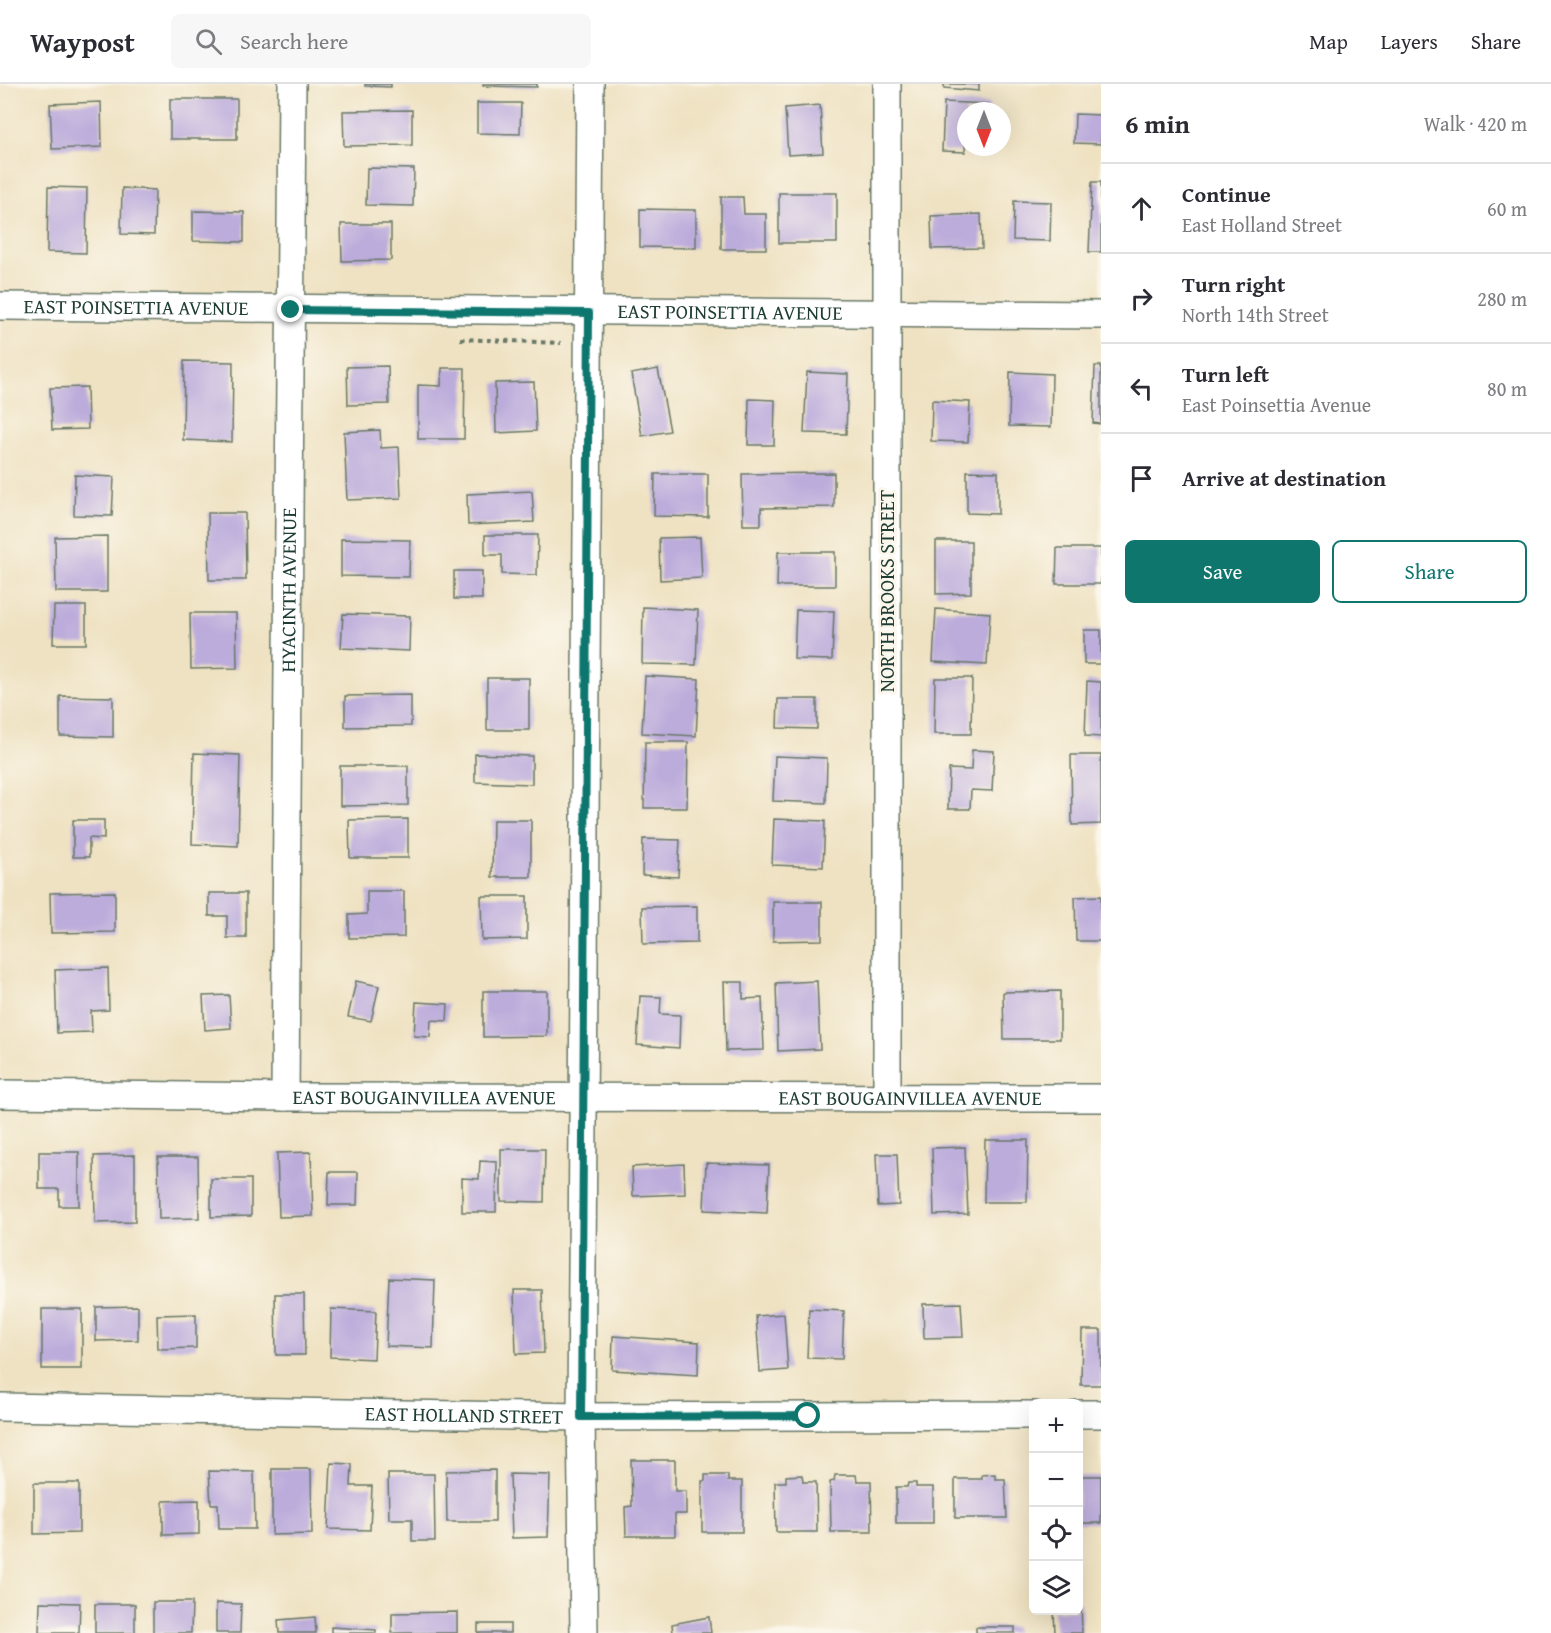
<!DOCTYPE html>
<html lang="en">
<head>
<meta charset="utf-8">
<style>
	:root { --surface:#fff; --page:#f7f7f7; --text:#2b2b33; --muted:#7c7c81; --line:#e1e1e2; --accent:#0f766e }
	body { margin:0; font-family:"Gentium Book Plus",serif; background:var(--page); color:var(--text) }
	.controls { position:absolute; right:18px; bottom:18px; display:grid; overflow:hidden; border-radius:9px; box-shadow:0 6px 24px #0002 }
	.controls button { width:54px; height:54px; display:grid; place-items:center; padding:0; border:0; border-bottom:2px solid var(--line); background:var(--surface); color:var(--text); font:30px sans-serif }
	.compass { position:absolute; left:957px; top:18px; width:54px; height:54px; border-radius:50%; background:var(--surface); box-shadow:0 6px 24px #0002; rotate:180deg }
	.stop { position:absolute; width:18px; height:18px; margin:-14px; border:4px solid #0f766e; border-radius:50%; background:#fff }
	.stop.end { background:#0f766e; border-color:#fff; box-shadow:0 2px 6px #0008 }
	.list { margin:0; padding:0; list-style:none }
	h2 { display:flex; justify-content:space-between; align-items:center; height:78px; margin:0; padding:0 24px; font-size:26px }
	h2 small { font-size:20px; font-weight:400; color:var(--muted) }
	.list li { display:grid; grid-template-columns:39px 1fr auto; gap:18px; align-items:center; box-sizing:border-box; height:90px; padding:0 24px; border-top:2px solid var(--line) }
	.list b { display:block; font-size:22px; white-space:nowrap }
	.list p { margin:0; font-size:20px; white-space:nowrap; color:var(--muted) }
	.list em { font-size:20px; font-style:normal; color:var(--muted) }
	.actions { display:flex; gap:12px; padding:18px 24px }
	.actions a { flex:1; padding:14px 0; border:2px solid var(--accent); border-radius:9px; text-align:center; font-size:21px; color:var(--accent) }
	.actions .main { background:var(--accent); color:#fff }
	.icon { flex:none; width:33px; height:33px; fill:none; stroke:currentColor; stroke-width:2; stroke-linecap:round; stroke-linejoin:round }
	.map { position:relative; flex:none; width:1101px; height:1549px; overflow:hidden }
	header { display:flex; align-items:center; gap:36px; box-sizing:border-box; height:84px; padding:0 30px; background:var(--surface); border-bottom:2px solid var(--line) }
	header strong { font-size:28px }
	nav { display:flex; gap:33px; margin-inline-start:auto; font-size:21px }
	.search { width:420px; height:54px; background:var(--page); display:flex; align-items:center; gap:15px; box-sizing:border-box; padding:0 21px; border-radius:9px; color:var(--muted); font-size:22px }
	main { display:flex }
	aside { flex:1; background:var(--surface) }
	.map>svg:first-child { display:block }
	.building { fill:#bcacdb }
	.lines { fill:none; stroke-linecap:round; stroke-linejoin:round }
	.minor-casing { stroke:#687766; stroke-width:30 }
	.path { stroke:#687766; stroke-width:4; stroke-dasharray:4.5 4.5; stroke-linecap:butt }
	.minor { stroke:#fff; stroke-width:27 }
	.route { stroke:#0f766e; stroke-width:8 }
	.labels { text-anchor:middle; stroke-width:6; stroke-linejoin:round; paint-order:stroke }
	.street-label { font-size:20px; fill:#1f3d34; stroke:#fbf7ec }
</style>
</head>
<body>
<header>
<strong>Waypost</strong>
<div class="search"><svg class="icon" aria-label="search" viewBox="0 0 24 24"><circle cx="10" cy="10" r="6"/><path d="M15 15l6 6"/></svg>Search here</div>
<nav><a>Map</a><a>Layers</a><a>Share</a></nav>
</header>
<main>
<div class="map">
<svg width="1101" height="1549" viewBox="0 0 1101 1549">
	<rect width="100%" height="100%" fill="#fbf7ec"/>
	<filter id="ink" filterUnits="userSpaceOnUse"><feTurbulence type="fractalNoise" baseFrequency=".0167" numOctaves="2"/><feDisplacementMap in="SourceGraphic" scale="12" xChannelSelector="R" yChannelSelector="G"/><feConvolveMatrix kernelMatrix="1 2 1 2 8 2 1 2 1" color-interpolation-filters="sRGB"/></filter>
	<filter id="wash" filterUnits="userSpaceOnUse"><feTurbulence type="fractalNoise" baseFrequency=".008" numOctaves="4" result="noise"/><feDisplacementMap in="SourceGraphic" scale="24" xChannelSelector="R" yChannelSelector="G"/><feGaussianBlur stdDeviation="1.35" result="paint"/><feColorMatrix in="noise" values="0 0 0 0 0 0 0 0 0 0 0 0 0 0 0 0 0 1.4 0 .05"/><feComposite in="paint" operator="in"/></filter>
	<g filter="url(#wash)">
		<rect width="100%" height="100%" fill="#efe2c2"/>
		<g id="blocks">
			<path class="building" d="M365,0H391V3L365,2Z
				M483,0H537V3L483,2Z
				M944,0H979V7L944,4Z
				M170,15H237V55H170Z
				M101,18L102,63L52,65L50,20Z
				M944,18L989,20V27H966L965,68L942,67Z
				M477,19H521L520,50L477,49Z
				M820,21L823,69L788,71L785,24Z
				M412,26V61L344,62L343,27Z
				M1075,30L1101,31V60L1074,59Z
				M367,84L414,85L413,122L366,121Z
				M1092,98H1101V168H1089Z
				M48,103L87,104L86,169L47,168Z
				M122,104L155,106L154,151L121,150Z
				M779,109H837V159H779Z
				M721,113H743L744,130H766V165H721Z
				M1014,117L1051,118L1050,157L1013,156Z
				M640,125L696,126V164L640,163Z
				M193,127L244,128V158L193,157Z
				M981,130L982,164L932,165L931,132Z
				M341,140H391V176L342,177Z
				M184,277L233,278L232,358L183,356Z
				M388,282L389,320L348,321L347,283Z
				M1095,282H1101V340L1093,339Z
				M442,284H465L464,355H418V301L441,302Z
				M658,285L670,347L642,352L631,290Z
				M807,288L848,290L846,350L804,349Z
				M1010,288L1052,290L1051,343L1009,342Z
				M534,298L536,347L496,349L495,299Z
				M87,303L88,345L52,346L50,304Z
				M749,315L775,316L774,361H748Z
				M932,316L970,318L968,358L931,357Z
				M380,346L381,364L399,363L401,414L347,416L344,348Z
				M967,387L998,388V430L967,429Z
				M834,389V423L761,424V441H743L742,390Z
				M655,390H708V433L654,432Z
				M75,391L114,393L112,432L74,431Z
				M532,407L534,438L468,441L467,410Z
				M208,429H245L246,496H209Z
				M485,451H538L537,491L502,490V471H485Z
				M107,452V508H56L55,453Z
				M700,453L702,494L660,496L659,454Z
				M341,455L410,456L409,493L341,492Z
				M936,457H971V509L936,510Z
				M1057,464H1101V500H1056Z
				M778,468H835V502H777Z
				M454,487H482V515H454Z
				M54,522H86V560H53Z
				M643,523L698,526L696,581L642,580Z
				M936,525L990,529L987,581L933,578Z
				M796,526L834,527L832,576L794,575Z
				M190,529H236L237,584L191,585Z
				M343,530L410,532L409,567L341,564Z
				M1084,546H1101V580H1084Z
				M645,592L699,595L696,652L642,649Z
				M487,594H529V646H487Z
				M935,594H972L971,650H934Z
				M1087,597L1101,598V653L1085,652Z
				M411,611V642L345,643V612Z
				M60,612L113,613V653L60,652Z
				M778,615H817V645L777,644Z
				M645,658H688L687,724H644Z
				M972,666L994,667L992,707L971,706L970,725H948L949,685L971,686Z
				M194,669L240,671L238,762L192,760Z
				M475,670L532,672V700L475,698Z
				M1071,671H1101V740L1072,741Z
				M775,672L827,674L826,719L773,717Z
				M340,682H408V721L340,722Z
				M408,735V774H350L349,736Z
				M774,735L825,737L823,783L772,781Z
				M73,736H104V755L89,754V773H73Z
				M493,736H531V793H492Z
				M643,755L680,756L678,793L642,791Z
				M367,807H404V853L349,854V831L367,830Z
				M115,808V848L51,849L50,809Z
				M209,809H246V854H227V832H209Z
				M481,812H527V855L482,856Z
				M1101,812V857H1076L1075,813Z
				M773,818H822V856L773,857Z
				M697,822V859L643,860L642,823Z
				M108,884L109,926L91,927L92,948L57,949L55,886Z
				M356,897L379,902L371,937L348,933Z
				M817,897L820,965L778,967L776,899Z
				M724,898H743V915L762,914L764,966L726,967Z
				M483,907H547V952L483,953Z
				M1060,907V955H1004L1003,908Z
				M229,911L231,944L205,946L203,912Z
				M640,912L661,913L660,930L680,931L679,964L637,961Z
				M416,918L448,920L447,937L431,936L430,953L414,952Z
				M985,1056H1028L1027,1118H984Z
				M965,1063L968,1130L934,1131L932,1064Z
				M501,1065H545L544,1118L501,1117Z
				M39,1068H79V1122H59V1105H39Z
				M311,1068L313,1132L279,1133L277,1069Z
				M876,1070H897L899,1121L878,1122Z
				M135,1071V1138L95,1139L94,1072Z
				M158,1073H198L199,1134L159,1135Z
				M480,1077L497,1078L496,1128H462V1094L479,1095Z
				M706,1079L769,1081L767,1129L704,1126Z
				M684,1080L685,1110L633,1112L632,1083Z
				M329,1088H358L357,1121H328Z
				M211,1095H251V1132L211,1133Z
				M389,1194L435,1196L433,1264L386,1262Z
				M514,1206H542L544,1269L516,1270Z
				M275,1210H304L305,1271H276Z
				M961,1219L963,1253L924,1254L923,1220Z
				M138,1222V1256L96,1257V1223Z
				M42,1225H82V1285H42Z
				M331,1225L376,1227L374,1275L330,1273Z
				M809,1225L844,1227L842,1275L807,1274Z
				M196,1230V1264L158,1265L157,1231Z
				M784,1230L788,1286L760,1288L756,1232Z
				M1082,1246H1101V1301H1081Z
				M613,1252L699,1258L698,1291L612,1286Z
				M631,1376H675V1407H686V1430H675V1452H626L625,1423L632,1422Z
				M331,1379L352,1380L351,1402H372L370,1446L328,1445Z
				M272,1385H311L312,1450L272,1451Z
				M495,1386V1438H447L446,1387Z
				M209,1387L254,1388L255,1445H219L218,1420H211Z
				M388,1390H434L435,1457H412V1435H389Z
				M510,1390L550,1391L548,1453L512,1454Z
				M995,1390V1395H1005L1007,1434H955V1395H982V1391Z
				M705,1391H728V1397H742V1448H702V1397H705Z
				M802,1391L803,1398H816L817,1448H776L775,1398H786V1392Z
				M835,1391H856L857,1397H871L872,1448H831L830,1398L834,1397Z
				M1078,1392H1101V1439H1078Z
				M34,1399H79V1449L34,1450Z
				M908,1399H916V1403H933V1439H896V1403H907Z
				M199,1416V1450L163,1451V1417Z
				M40,1518L80,1519L79,1549H39Z
				M153,1518H192L191,1549H153Z
				M1078,1518H1081L1082,1549H1055L1054,1526H1078Z
				M216,1519L241,1520L240,1549H216Z
				M95,1520H135V1549H95Z
				M457,1528V1549H392V1529Z
				M315,1533L316,1549H279L278,1536Z
				M709,1533L711,1549H673L672,1540Z
				M478,1540H510V1549H478Z
				M331,1543L376,1546V1549H331Z
				M976,1543H1015V1549H976Z"/>
		</g>
	</g>
	<g filter="url(#ink)">
		<use href="#blocks" fill-opacity="0" stroke="#687766" stroke-width="1.5"/>
		<g class="lines">
			<g class="minor-casing">
				<g id="minor">
					<path d="M887,0V1013"/>
					<path id="s1" d="M0,222L1101,231"/>
					<path id="s2" d="M0,1010L285,1013L1101,1014"/>
					<path id="s3" d="M285,1013L292,0"/>
					<path id="s4" d="M0,1323L581,1333L1034,1331"/>
					<path d="M1078,1330H1101"/>
					<path d="M584,1549L581,1333L590,0"/>
				</g>
			</g>
			<path class="path" d="M460,255L561,259"/>
			<use href="#minor" class="minor"/>
		</g>
	</g>
	<g class="lines" filter="url(#ink)">
		<path class="route" d="M291,226L589,229L581,1333L808,1332"/>
	</g>
	<g class="labels">
		<g class="street-label">
			<text dy="7" stroke="none"><textPath href="#s1" startOffset="136">EAST POINSETTIA AVENUE</textPath></text>
			<text dy="7" stroke="none"><textPath href="#s1" startOffset="730">EAST POINSETTIA AVENUE</textPath></text>
			<text dy="7" stroke="none"><textPath href="#s3" startOffset="507">HYACINTH AVENUE</textPath></text>
			<text transform="translate(887 507) rotate(-90)" y="7">NORTH BROOKS STREET</text>
			<text dy="7" stroke="none"><textPath href="#s2" startOffset="424">EAST BOUGAINVILLEA AVENUE</textPath></text>
			<text dy="7" stroke="none"><textPath href="#s2" startOffset="910">EAST BOUGAINVILLEA AVENUE</textPath></text>
			<text dy="7" stroke="none"><textPath href="#s4" startOffset="464">EAST HOLLAND STREET</textPath></text>
		</g>
	</g>
</svg>
<div class="controls">
<button>+</button>
<button>−</button>
<button><svg class="icon" aria-label="locate" viewBox="0 0 24 24"><circle cx="12" cy="12" r="6"/><path d="M12 2v4M12 18v4M2 12h4M18 12h4"/></svg></button>
<button><svg class="icon" aria-label="layers" viewBox="0 0 24 24"><path d="M12 4l9 5-9 5-9-5zM3 14l9 5 9-5"/></svg></button>
</div>
<svg class="compass" viewBox="-18 -18 36 36"><path d="M0-13l5 13h-10z" fill="#e53935"/><path d="M0 13l5-13h-10z" fill="#7c7c81"/></svg>
<div class="stop" style="left:808px;top:1332px"></div>
<div class="stop end" style="left:291px;top:226px"></div>
</div>
<aside>
<h2>6 min<small>Walk · 420 m</small></h2>
<ul class="list">
<li><svg class="icon" aria-label="ahead" viewBox="0 0 24 24"><path d="M12 20V5M6 11l6-6 6 6"/></svg><div><b>Continue</b><p>East Holland Street</p></div><em>60 m</em></li>
<li><svg class="icon" aria-label="right" viewBox="0 0 24 24"><path d="M7 20v-9h11M14 6l5 5-5 5"/></svg><div><b>Turn right</b><p>North 14th Street</p></div><em>280 m</em></li>
<li><svg class="icon" aria-label="left" viewBox="0 0 24 24"><path d="M17 20v-9H6M10 6l-5 5 5 5"/></svg><div><b>Turn left</b><p>East Poinsettia Avenue</p></div><em>80 m</em></li>
<li><svg class="icon" aria-label="arrive" viewBox="0 0 24 24"><path d="M6 21V4h12l-3 4 3 4H6"/></svg><div><b>Arrive at destination</b></div></li>
</ul>
<div class="actions"><a class="main">Save</a><a>Share</a></div>
</aside>
</main>
</body>
</html>
